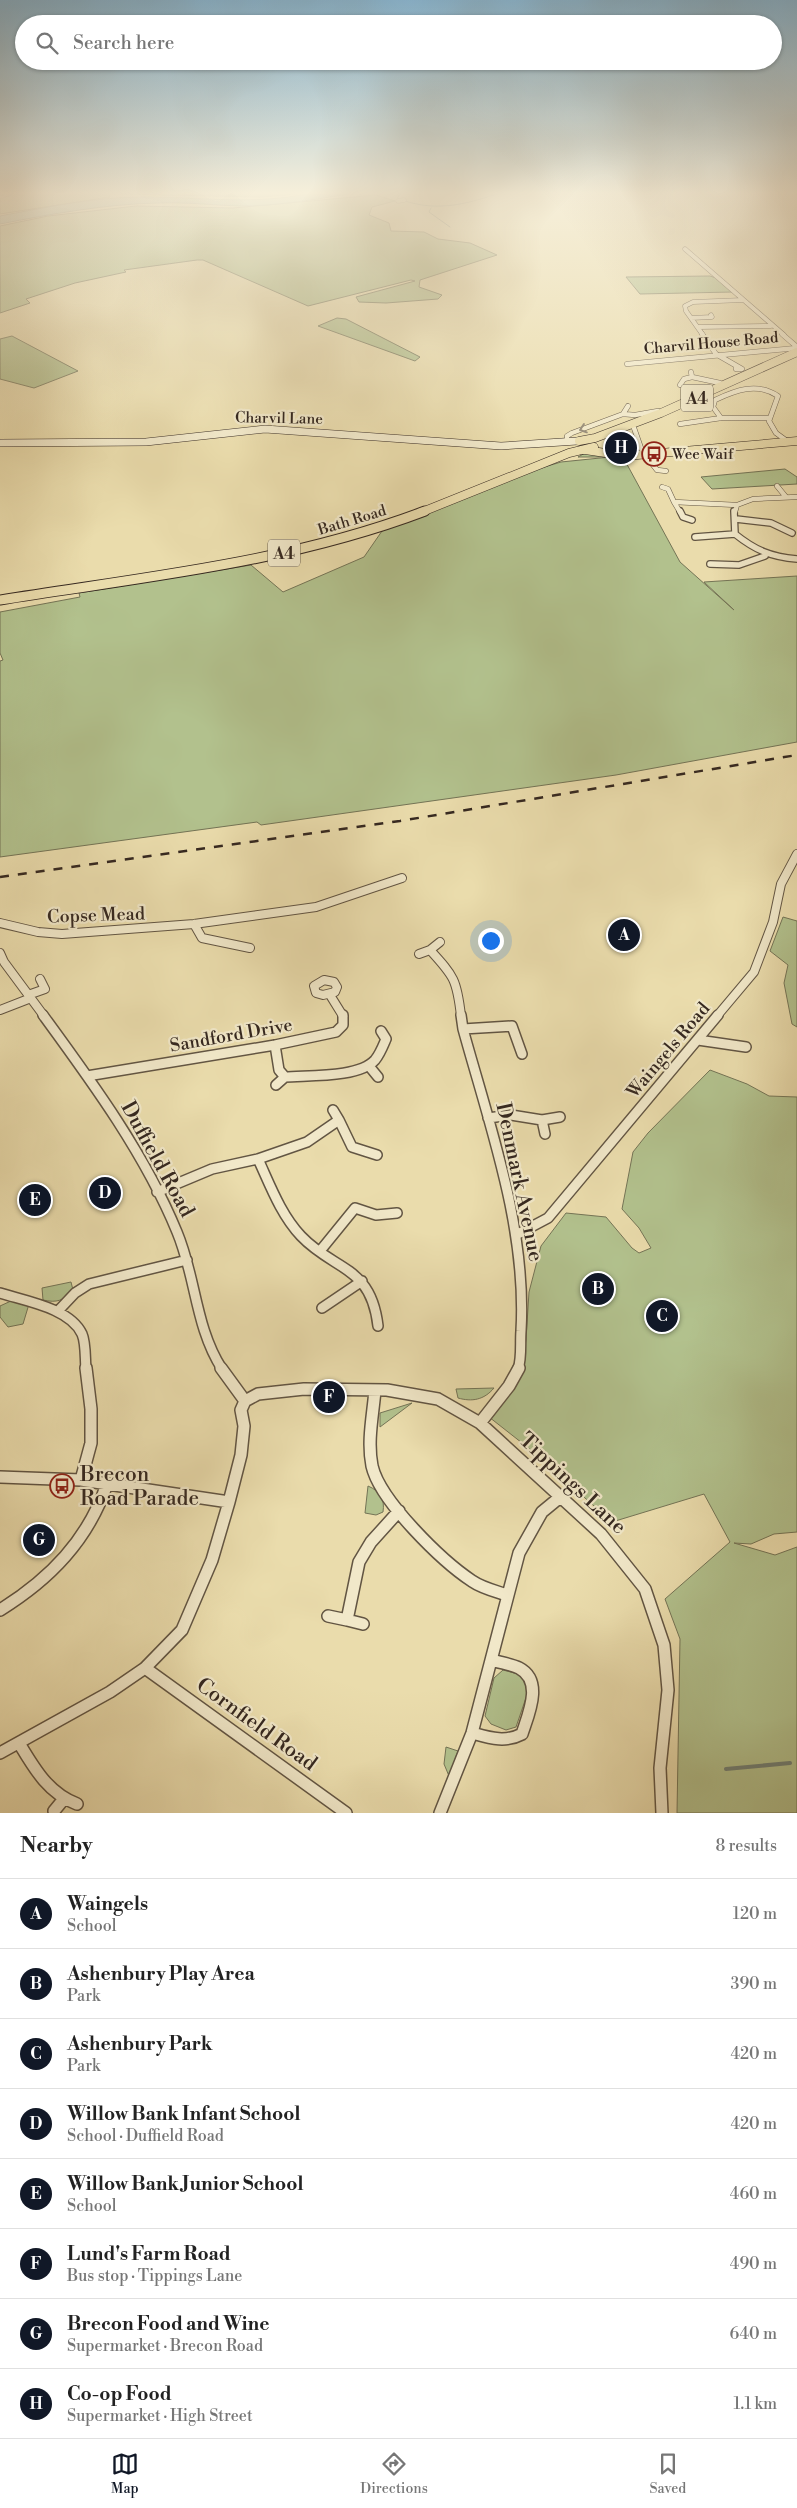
<!DOCTYPE html>
<html lang="en">
<head>
<meta charset="utf-8">
<style>
	:root { --surface:#fff; --page:#f6f6f6; --text:#222; --muted:#767676; --line:#e0e0e0; --accent:#111827 }
	body { margin:0; font-family:"Libre Bodoni",serif; background:var(--page); color:var(--text) }
	.you { position:absolute; left:490px; top:940px; width:18px; height:18px; margin:-12px; border:4px solid #fff; border-radius:50%; background:#1a73e8; box-shadow:0 0 0 8px #1a73e833 }
	.badge { display:grid; place-items:center; width:32px; height:32px; border-radius:50%; background:var(--accent); color:#fff; font-size:16px; font-weight:700 }
	.pin { position:absolute; translate:-50% -50%; border:2px solid #fff; box-shadow:0 1px 5px #0006 }
	.list { margin:0; padding:0; list-style:none }
	h2 { display:flex; justify-content:space-between; align-items:center; height:65px; margin:0; padding:0 20px; font-size:21px }
	h2 small { font-size:16px; font-weight:400; color:var(--muted) }
	.list li { display:grid; grid-template-columns:32px 1fr auto; gap:15px; align-items:center; box-sizing:border-box; height:70px; padding:0 20px; border-top:1px solid var(--line) }
	.list b { display:block; font-size:19px; white-space:nowrap }
	.list p { margin:0; font-size:16px; white-space:nowrap; color:var(--muted) }
	.list em { font-size:16px; font-style:normal; color:var(--muted) }
	.icon { flex:none; width:28px; height:28px; fill:none; stroke:currentColor; stroke-width:2; stroke-linecap:round; stroke-linejoin:round }
	.map { position:relative; flex:none; width:797px; height:1813px; overflow:hidden }
	.search { position:absolute; background:var(--surface); box-shadow:0 1px 4px #0004; left:15px; right:15px; top:15px; height:55px; display:flex; align-items:center; gap:12px; box-sizing:border-box; padding:0 18px; border-radius:28px; color:var(--muted); font-size:19px }
	.sheet { height:625px; background:var(--surface) }
	nav { display:flex; justify-content:space-around; align-items:center; box-sizing:border-box; height:70px; border-top:1px solid var(--line); background:var(--surface); font-size:14px; color:var(--muted) }
	nav a { display:grid; justify-items:center; gap:2px }
	nav .on { color:var(--accent) }
	.map>svg:first-child { display:block }
	.green { fill:#b2c18d; stroke:#747456 }
	.water { fill:#98bab0; stroke:#708076 }
	.lines { fill:none; stroke-linecap:round; stroke-linejoin:round }
	.stream-far1 { stroke:#708076; stroke-width:1 }
	.stream { stroke:#708076; stroke-width:4 }
	.minor-far5-casing { stroke:#625543; stroke-width:5 }
	.minor-far4-casing { stroke:#625543; stroke-width:5.5 }
	.minor-far3-casing { stroke:#625543; stroke-width:8 }
	.minor-far2-casing { stroke:#625543; stroke-width:10 }
	.minor-far1-casing { stroke:#625543; stroke-width:12 }
	.minor-casing { stroke:#625543; stroke-width:14 }
	.secondary-casing { stroke:#352820; stroke-width:8 }
	.primary-far1-casing { stroke:#352820; stroke-width:9 }
	.primary-casing { stroke:#352820; stroke-width:11 }
	.minor-far5 { stroke:#f1e8c9; stroke-width:4 }
	.minor-far4 { stroke:#f1e8c9; stroke-width:4.5 }
	.minor-far3 { stroke:#f1e8c9; stroke-width:5.5 }
	.minor-far2 { stroke:#f1e8c9; stroke-width:8 }
	.minor-far1 { stroke:#f1e8c9; stroke-width:9 }
	.minor { stroke:#f1e8c9; stroke-width:11 }
	.secondary { stroke:#f1e8c9; stroke-width:7 }
	.primary-far1 { stroke:#eadcac; stroke-width:8 }
	.primary { stroke:#eadcac; stroke-width:9 }
	.rail { stroke:#352820; stroke-width:2.5; stroke-dasharray:9 9; stroke-linecap:butt }
	.oneway { stroke:#938874 }
	.labels { text-anchor:middle; stroke-width:4.5; stroke-linejoin:round; paint-order:stroke }
	.far-street-label { font-size:15px; fill:#352820; stroke:#f1e8c9 }
	.far-poi-label { font-size:15px; fill:#352820; stroke:#f1e8c9; text-anchor:start }
	.shield { fill:#f1e8c9; stroke:#6d6253; stroke-width:1 }
	.shield-label { font-size:16px; font-weight:bold; fill:#352820 }
	.street-label { font-size:18px; fill:#352820; stroke:#f1e8c9 }
	.near-street-label { font-size:21px; fill:#352820; stroke:#f1e8c9 }
	.near-poi-label { font-size:21px; fill:#352820; stroke:#f1e8c9; text-anchor:start }
</style>
</head>
<body>
<div class="map">
<svg width="797" height="1813" viewBox="0 0 797 1813">
	<rect width="100%" height="100%" fill="#eadcac"/>
	<filter id="stains"><feTurbulence type="fractalNoise" baseFrequency=".004" numOctaves="4"/><feColorMatrix values="0 0 0 0 .2 0 0 0 0 .09 0 0 0 0 .02 0 0 0 .5 -.17"/></filter>
	<radialGradient id="worn" r=".72"><stop offset=".6" stop-color="#630" stop-opacity="0"/><stop offset="1" stop-color="#630" stop-opacity=".3"/></radialGradient>
	<path class="green" d="M13,194H109L110,197L0,214V199Z
		M121,194H295L261,197Z
		M376,195L395,201L372,207L369,215L389,223L391,231L424,232L438,239L470,243L497,255L420,280L419,287L442,295L438,299L386,303L359,302L356,297L415,281L411,280L308,306L203,260H197L124,270L126,272L75,283L26,299L30,303L0,313V226L48,216L136,206L233,208Z
		M710,276L716,278L733,292L640,294L626,277Z
		M337,318L346,319L420,357L415,361L318,326Z
		M12,336L78,371L34,388L0,379V339Z
		M587,452L623,457L680,562L734,610L704,582L797,576V742L616,775L261,825L257,822L0,857V661L3,660L0,653V612L80,597L79,593L251,565L283,592L364,557L382,531L531,471L561,462L610,457H578Z
		M785,469L797,477V484L712,489L701,477Z
		M783,917L797,921V1027L792,1024L784,983L788,965L770,951Z
		M710,1070L747,1084L769,1096L797,1097V1532L774,1534L751,1544L734,1543L775,1555L797,1547V1813H677L680,1639L665,1599L730,1542L704,1494L612,1522L531,1450L489,1417L521,1370L526,1340L529,1292L541,1246L566,1213L606,1217L632,1248L639,1253L651,1248L639,1228L622,1209L633,1152L648,1133Z
		M71,1282L73,1290C63,1301 57,1303 43,1300L42,1288Z
		M11,1301L29,1304L23,1324L8,1327L0,1317V1306Z
		M494,1388C484,1400 472,1402 458,1398L456,1389Z
		M412,1403L380,1427V1413Z
		M368,1486C380,1491 385,1499 383,1512L376,1515L365,1513Z
		M503,1670L522,1675L529,1689L516,1727L506,1730L491,1724L485,1716L494,1678Z
		M446,1747L458,1751L449,1776L444,1764Z"/>
	<path class="water" d="M307,194H348C312,200 275,206 239,206C212,205 185,202 158,203C105,204 52,214 0,224V216C47,207 95,197 143,197C197,197 254,205 307,194Z"/>
	<g class="lines">
		<path class="stream-far1" d="M400,194L397,198C431,212 462,206 496,194
			M0,196L6,194
			M431,208L429,212L450,227"/>
		<path class="stream" d="M726,1769L790,1763"/>
		<g class="minor-far5-casing">
			<path id="minor-far5" d="M398,201L404,200
				M685,249L784,335
				M691,318L712,317L711,315
				M698,327L771,326
				M703,335L686,311L685,306L693,302L743,300"/>
		</g>
		<g class="minor-far4-casing">
			<path id="minor-far4" d="M702,334L716,354L742,369H736V367
				M782,334L797,347
				M627,364L797,348
				M691,372L692,377L720,383
				M680,385L684,379L692,377
				M623,414L635,415L658,411
				M721,418L713,407L715,400C736,390 757,382 778,396L769,421L776,433L787,441
				M680,424L721,418H769
				M634,428L642,451L657,470L666,471
				M567,440V436L572,433L623,414L628,406
				M777,486L786,497
				M662,487L668,489L674,502L737,505
				M674,502L680,512
				M735,512L737,505L753,499L797,497"/>
		</g>
		<g class="minor-far3-casing">
			<path id="minor-far3" d="M680,511L683,517L692,520
				M734,511L735,534C755,550 771,557 797,559
				M736,519L771,523L792,533
				M695,537L735,534
				M710,564L739,565L765,556"/>
		</g>
		<g class="minor-far2-casing">
			<path id="minor-far2" d="M0,923L38,932L62,934L194,924L316,907L402,878
				M194,924L202,938L250,948
				M440,942L430,950C454,976 457,980 461,1016
				M0,953L4,962L44,1016
				M419,954L430,950
				M324,980L334,982L337,987L335,992L323,995L316,993L314,986Z
				M28,995L45,989L40,979
				M330,995L343,1016
				M0,1010L31,998
				M717,1016L754,972L773,922L781,884L797,854"/>
		</g>
		<g class="minor-far1-casing">
			<path id="minor-far1" d="M43,1015C92,1082 145,1154 177,1232C196,1277 195,1327 222,1369
				M461,1015L463,1029C490,1127 527,1229 521,1331C520,1343 522,1358 518,1369
				M463,1029L512,1026L522,1054
				M698,1040L746,1047
				M275,1045L279,1070L285,1077C308,1075 359,1078 375,1060C380,1054 383,1046 386,1039L381,1031
				M369,1066L378,1077
				M87,1076L275,1045L336,1032L343,1025V1015
				M276,1085L285,1077
				M488,1118L511,1115L542,1120L560,1117
				M339,1120L352,1147L377,1155
				M542,1120L545,1134
				M258,1159C270,1185 281,1215 301,1236C334,1271 371,1265 378,1326
				M157,1192L212,1169L258,1159L307,1142L339,1120L333,1110
				M516,1235L548,1218L718,1015
				M320,1251L355,1208L376,1215L397,1213
				M0,1293C25,1301 70,1308 82,1334C86,1343 85,1359 86,1369
				M322,1308L362,1281
				M58,1311L75,1293L89,1284L187,1260"/>
		</g>
		<g class="minor-casing">
			<path id="minor" d="M221,1368L245,1401
				M375,1390C373,1415 367,1441 372,1466C380,1501 442,1561 472,1581C482,1588 495,1591 507,1595
				M245,1401L258,1394L304,1389L387,1390L438,1399L480,1423L601,1534L645,1589L664,1645L668,1690L660,1768L662,1813
				M480,1423L509,1386L519,1368
				M0,1477L81,1480L229,1502
				M81,1480L91,1443V1409L86,1368
				M0,1610C50,1579 88,1540 107,1484
				M328,1616L347,1620
				M363,1624L347,1620L359,1562L371,1542L399,1511
				M145,1668L346,1813
				M472,1733C490,1738 505,1743 522,1734C528,1715 544,1681 519,1668C511,1664 501,1663 492,1660
				M19,1743C34,1768 48,1793 77,1804
				M0,1753L110,1692L145,1668L182,1630L212,1560L229,1502L241,1455L244,1426L241,1410L245,1401
				M54,1811L63,1800
				M440,1813L472,1733L519,1553L542,1512L559,1498"/>
		</g>
		<g class="secondary-casing">
			<path id="secondary" d="M0,443L146,442L265,429L501,446L577,441"/>
		</g>
		<g class="primary-far1-casing">
			<path id="primary-far1" d="M579,441L595,438L661,413L797,352
				M585,450L626,456L797,441
				M422,512L569,453L594,447"/>
		</g>
		<g class="primary-casing">
			<path id="primary" d="M0,600C143,577 288,563 425,511"/>
		</g>
		<use href="#minor-far5" class="minor-far5"/>
		<use href="#minor-far4" class="minor-far4"/>
		<use href="#minor-far3" class="minor-far3"/>
		<use href="#minor-far2" class="minor-far2"/>
		<use href="#minor-far1" class="minor-far1"/>
		<use href="#minor" class="minor"/>
		<use href="#secondary" class="secondary"/>
		<use href="#primary-far1" class="primary-far1"/>
		<use href="#primary" class="primary"/>
		<path class="rail" d="M0,877L400,821L797,755"/>
	</g>
	<defs><path id="oneway-chevron" d="M-2-3.5L2.5 0L-2 3.5" fill="none" stroke-width="1.6" stroke-linecap="round" stroke-linejoin="round" transform="scale(1.25)"/></defs>
	<use class="oneway" href="#oneway-chevron" transform="translate(583 429) rotate(161)"/>
	<linearGradient id="sky" x2="0" y2="1"><stop stop-color="#88b6d2"/><stop offset="0.43" stop-color="#f6efda"/><stop offset="1" stop-color="#f6efda" stop-opacity="0"/></linearGradient>
	<rect width="797" height="448" fill="url(#sky)"/>
	<defs>
		<g id="bus-ring" transform="scale(1.25)"><circle r="9.5" fill="#f1e8c9" stroke="#8f2418" stroke-width="1.5"/><path d="M-5-6H5V4H4V6H2V4H-2V6H-4V4H-5ZM-3.5-4V0h7V-4ZM-3.5 1.2v1.5H-2V1.2ZM2 1.2v1.5H3.5V1.2Z" fill="#8f2418"/></g>
	</defs>
	<g fill-rule="evenodd">
		<use href="#bus-ring" x="654" y="454"/>
		<use href="#bus-ring" x="62" y="1486"/>
	</g>
	<g class="labels">
		<g class="far-street-label">
			<text transform="translate(711 343) rotate(-5)" y="5">Charvil House Road</text>
			<text transform="translate(279 418) rotate(1)" y="5">Charvil Lane</text>
			<text transform="translate(352 520) rotate(-17)" y="5">Bath Road</text>
		</g>
		<g class="far-poi-label">
			<text x="672" y="459">Wee Waif</text>
		</g>
		<g class="shield">
			<rect x="681" y="384.5" width="32" height="27" rx="4"/>
			<rect x="268" y="539.5" width="32" height="27" rx="4"/>
		</g>
		<g class="shield-label">
			<text x="697" y="404">A4</text>
			<text x="284" y="559">A4</text>
		</g>
		<g class="street-label">
			<text transform="translate(96 915) rotate(-2)" y="6">Copse Mead</text>
			<text transform="translate(231 1035) rotate(-10)" y="6">Sandford Drive</text>
			<text transform="translate(668 1050) rotate(-50)" y="6">Waingels Road</text>
		</g>
		<g class="near-street-label">
			<text transform="translate(158 1159) rotate(61)" y="7">Duffield Road</text>
			<text transform="translate(520 1182) rotate(78)" y="7">Denmark Avenue</text>
			<text transform="translate(573 1483) rotate(43)" y="7">Tippings Lane</text>
			<text transform="translate(257 1724) rotate(36)" y="7">Cornfield Road</text>
		</g>
		<g class="near-poi-label">
			<text x="80" y="1481">Brecon<tspan x="80" dy="24">Road Parade</tspan></text>
		</g>
	</g>
	<rect width="100%" height="100%" filter="url(#stains)"/>
	<rect width="100%" height="100%" fill="url(#worn)"/>
</svg>
<div class="you"></div>
<div class="pin badge" style="left:624px;top:935px">A</div>
<div class="pin badge" style="left:598px;top:1289px">B</div>
<div class="pin badge" style="left:662px;top:1316px">C</div>
<div class="pin badge" style="left:105px;top:1193px">D</div>
<div class="pin badge" style="left:35px;top:1200px">E</div>
<div class="pin badge" style="left:329px;top:1397px">F</div>
<div class="pin badge" style="left:39px;top:1540px">G</div>
<div class="pin badge" style="left:621px;top:448px">H</div>
<div class="search"><svg class="icon" aria-label="search" viewBox="0 0 24 24"><circle cx="10" cy="10" r="6"/><path d="M15 15l6 6"/></svg>Search here</div>
</div>
<section class="sheet">
<h2>Nearby<small>8 results</small></h2>
<ul class="list">
<li><span class="badge">A</span><div><b>Waingels</b><p>School</p></div><em>120 m</em></li>
<li><span class="badge">B</span><div><b>Ashenbury Play Area</b><p>Park</p></div><em>390 m</em></li>
<li><span class="badge">C</span><div><b>Ashenbury Park</b><p>Park</p></div><em>420 m</em></li>
<li><span class="badge">D</span><div><b>Willow Bank Infant School</b><p>School · Duffield Road</p></div><em>420 m</em></li>
<li><span class="badge">E</span><div><b>Willow Bank Junior School</b><p>School</p></div><em>460 m</em></li>
<li><span class="badge">F</span><div><b>Lund's Farm Road</b><p>Bus stop · Tippings Lane</p></div><em>490 m</em></li>
<li><span class="badge">G</span><div><b>Brecon Food and Wine</b><p>Supermarket · Brecon Road</p></div><em>640 m</em></li>
<li><span class="badge">H</span><div><b>Co-op Food</b><p>Supermarket · High Street</p></div><em>1.1 km</em></li>
</ul>
</section>
<nav>
<a class="on"><svg class="icon" aria-label="map" viewBox="0 0 24 24"><path d="M3 6l6-2 6 2 6-2v14l-6 2-6-2-6 2zM9 4v14M15 6v14"/></svg>Map</a>
<a><svg class="icon" aria-label="directions" viewBox="0 0 24 24"><path d="M12 3l9 9-9 9-9-9zM9 14v-3h6M13 9l2 2-2 2"/></svg>Directions</a>
<a><svg class="icon" aria-label="saved" viewBox="0 0 24 24"><path d="M7 4h10v16l-5-4-5 4z"/></svg>Saved</a>
</nav>
</body>
</html>
